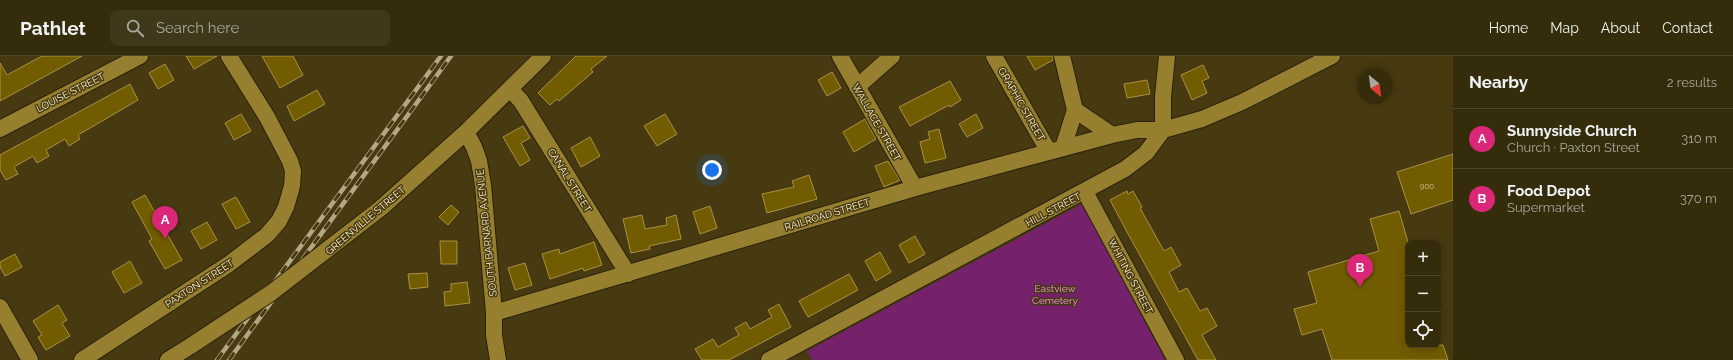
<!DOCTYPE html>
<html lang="en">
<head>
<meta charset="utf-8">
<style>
	:root { --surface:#352c0c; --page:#40381a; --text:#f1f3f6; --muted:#aaa79d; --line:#4f482d; --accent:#db2777 }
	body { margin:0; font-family:Raleway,sans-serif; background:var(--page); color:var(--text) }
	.controls { position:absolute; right:12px; bottom:12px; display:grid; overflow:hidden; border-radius:8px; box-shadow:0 2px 10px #0003 }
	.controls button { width:36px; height:36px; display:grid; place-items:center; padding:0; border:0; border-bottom:1px solid var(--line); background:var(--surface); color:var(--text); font:20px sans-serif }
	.compass { position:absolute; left:1357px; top:12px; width:36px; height:36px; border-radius:50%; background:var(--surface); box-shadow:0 2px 10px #0003; rotate:151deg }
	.you { position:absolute; left:712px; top:114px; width:14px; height:14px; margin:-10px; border:3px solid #fff; border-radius:50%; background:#1a73e8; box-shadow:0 0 0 6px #1a73e833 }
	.badge { display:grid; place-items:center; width:26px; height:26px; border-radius:50%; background:var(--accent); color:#fff; font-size:13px; font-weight:700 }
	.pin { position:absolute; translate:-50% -33px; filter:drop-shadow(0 1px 2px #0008) }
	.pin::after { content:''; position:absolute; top:21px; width:14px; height:12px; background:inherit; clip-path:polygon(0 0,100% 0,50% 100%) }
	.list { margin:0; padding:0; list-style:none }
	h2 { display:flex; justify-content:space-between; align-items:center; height:52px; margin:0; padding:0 16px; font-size:17px }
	h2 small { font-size:13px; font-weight:400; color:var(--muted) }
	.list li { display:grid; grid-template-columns:26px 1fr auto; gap:12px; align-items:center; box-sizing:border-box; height:60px; padding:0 16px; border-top:1px solid var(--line) }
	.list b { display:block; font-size:15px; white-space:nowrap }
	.list p { margin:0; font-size:13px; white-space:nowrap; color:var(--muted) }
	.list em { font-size:13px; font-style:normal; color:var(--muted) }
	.icon { flex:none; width:22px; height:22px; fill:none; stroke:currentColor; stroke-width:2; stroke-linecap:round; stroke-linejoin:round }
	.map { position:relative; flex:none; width:1453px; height:304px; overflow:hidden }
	header { display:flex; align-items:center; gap:24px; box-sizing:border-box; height:56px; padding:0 20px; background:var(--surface); border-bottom:1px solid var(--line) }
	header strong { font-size:19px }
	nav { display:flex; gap:22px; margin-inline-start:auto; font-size:14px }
	.search { width:280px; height:36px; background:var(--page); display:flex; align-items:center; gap:10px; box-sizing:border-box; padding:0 14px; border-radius:8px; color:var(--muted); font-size:15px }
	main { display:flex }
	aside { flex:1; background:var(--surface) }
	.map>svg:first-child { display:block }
	.green { fill:#75216c }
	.building { fill:#725c01; stroke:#a99143 }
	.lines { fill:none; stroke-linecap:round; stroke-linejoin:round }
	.minor-casing { stroke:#292209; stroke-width:18 }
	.minor { stroke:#977f30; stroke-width:16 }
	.rail-casing { stroke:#b5a881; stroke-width:4.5 }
	.rail { stroke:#473a10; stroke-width:3; stroke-dasharray:9; stroke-linecap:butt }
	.minor-bridge-casing { stroke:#292209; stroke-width:18; stroke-linecap:butt }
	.minor-bridge { stroke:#977f30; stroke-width:16 }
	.labels { text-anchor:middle; stroke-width:3; stroke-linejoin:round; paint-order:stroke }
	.number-label { font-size:8px; fill:#dccc9a }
	.street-label { font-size:10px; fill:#fff2cd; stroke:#473a10 }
	.park-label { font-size:10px; fill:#f897ea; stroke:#473a10 }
</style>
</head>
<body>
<header>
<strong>Pathlet</strong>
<div class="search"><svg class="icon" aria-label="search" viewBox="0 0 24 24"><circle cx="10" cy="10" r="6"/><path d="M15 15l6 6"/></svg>Search here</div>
<nav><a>Home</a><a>Map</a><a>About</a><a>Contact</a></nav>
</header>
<main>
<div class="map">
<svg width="1453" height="304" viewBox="0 0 1453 304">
	<rect width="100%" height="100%" fill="#473a10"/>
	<path class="green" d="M1082,148L1165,304H812L807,295Z"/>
	<path class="building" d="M42,0H82L0,45V7L7,19Z
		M186,0H217L194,13Z
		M262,0H293L303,19L280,32Z
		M576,0H607L591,13L593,16L559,45L557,43L550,49L538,37Z
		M1027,0H1053V4L1035,14Z
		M165,8L174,24L158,33L149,17Z
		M1203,9L1209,22L1202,25L1207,37L1192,44L1181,19Z
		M832,16L841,32L827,40L818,24Z
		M1147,24L1150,38L1127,42L1124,28Z
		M950,25L961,44L950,51L949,49L910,70L899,51Z
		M130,28L138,44L78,79L80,83L69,90L65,83L46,94L49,100L37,107L33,100L14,111L18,118L6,124L0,114V99Z
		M317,34L325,48L294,65L287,50Z
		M241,58L251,75L234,84L225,67Z
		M665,58L677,78L657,90L644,70Z
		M976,58L983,72L967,81L959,68Z
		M865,63L876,83L854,96L843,76Z
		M523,70L530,82L521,87L530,104L520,110L503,81Z
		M939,73L946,102L925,107L920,86L930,83L928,76Z
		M590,81L600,100L581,111L571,92Z
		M1453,98V144L1411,158L1397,116Z
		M888,105L900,124L884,131L875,110Z
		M809,119L817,143L767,157L762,138L794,131L792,125Z
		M1127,135L1128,138L1133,135L1142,151L1140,152L1164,195L1171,191L1181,209L1169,216L1179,236L1187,232L1200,255L1207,252L1217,270L1202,279L1216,304H1198L1127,176L1110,144Z
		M145,139L182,204L165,213L149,185L152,183L132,146Z
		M236,141L250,166L236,173L222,148Z
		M451,149L459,156L448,169L439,161Z
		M710,150L717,172L700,178L693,156Z
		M1399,155L1408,186V289H1443L1448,304H1332L1322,273L1302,279L1294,253L1317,247L1308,216L1379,195L1370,163Z
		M642,159L645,173L667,169L666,162L676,159L681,183L649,190L650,193L631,197L623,163Z
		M207,166L217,184L201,193L191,175Z
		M915,180L925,198L909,207L899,189Z
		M440,185H457V208H441Z
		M594,186L602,209L584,215L583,212L550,223L542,198L559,193L560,198Z
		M880,196L891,216L876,225L865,205Z
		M15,198L22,211L5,220L0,211V206Z
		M130,205L142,227L124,237L112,216Z
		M525,207L532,229L515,234L508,212Z
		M427,217L428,231L410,233L408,218Z
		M849,218L858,234L808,261L799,245Z
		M467,226L470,247L445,250L444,236L451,235V228Z
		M779,248L791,271L729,304H702L695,293L713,283L718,291L739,279L735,272L746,266L750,273L772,261L768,254Z
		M58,249L67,264L62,267L70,280L46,294L38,281L42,279L33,265Z"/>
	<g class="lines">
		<g class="minor-casing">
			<path id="minor" d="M840,0L915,132
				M994,0L1049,96
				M1062,0L1075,54L1112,79
				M857,31L892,0
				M510,33L521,45L628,218
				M0,73L140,0
				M1163,74V41L1167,0
				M466,76L474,91L479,105L483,129L494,257V279L498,304
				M1063,92L1075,54
				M1085,136L1176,304
				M381,152L466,76L543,0
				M0,251L30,304
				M494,257L915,132L1112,79L1137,74H1163L1202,63L1242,46L1332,0
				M82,304L229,208L267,179L279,165L286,151L292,130L293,115L290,105L267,61L229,0
				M168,304L192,289
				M769,304L1125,113L1146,97L1163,74"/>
		</g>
		<use href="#minor" class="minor"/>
		<g class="rail-casing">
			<path id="rail" d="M217,304L441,0
				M229,304L451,0"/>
		</g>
		<use href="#rail" class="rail"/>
		<g class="minor-bridge-casing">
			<path id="minor-bridge" d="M192,289L271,237L381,152"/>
		</g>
		<use href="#minor-bridge" class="minor-bridge"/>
	</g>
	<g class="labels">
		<g class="number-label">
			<text x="1427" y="133">900</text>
		</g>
		<g class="street-label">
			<text transform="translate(70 36) rotate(-27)" y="4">LOUISE STREET</text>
			<text transform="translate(1022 48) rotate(60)" y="4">GRAPHIC STREET</text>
			<text transform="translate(877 66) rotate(60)" y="4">WALLACE STREET</text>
			<text transform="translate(570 124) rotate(58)" y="4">CANAL STREET</text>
			<text transform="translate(1053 153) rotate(-28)" y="4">HILL STREET</text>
			<text transform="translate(827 158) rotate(-17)" y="4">RAILROAD STREET</text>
			<text transform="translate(365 164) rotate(-40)" y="4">GREENVILLE STREET</text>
			<text transform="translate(486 177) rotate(-96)" y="4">SOUTH BARNARD AVENUE</text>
			<text transform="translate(1131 220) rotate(62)" y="4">WHITING STREET</text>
			<text transform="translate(199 227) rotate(-33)" y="4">PAXTON STREET</text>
		</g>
		<g class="park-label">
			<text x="1055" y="236">Eastview<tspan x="1055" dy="12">Cemetery</tspan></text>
		</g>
	</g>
</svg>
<div class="controls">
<button>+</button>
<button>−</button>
<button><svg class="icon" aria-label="locate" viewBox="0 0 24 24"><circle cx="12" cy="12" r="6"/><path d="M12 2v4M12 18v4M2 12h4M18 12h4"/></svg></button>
</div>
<svg class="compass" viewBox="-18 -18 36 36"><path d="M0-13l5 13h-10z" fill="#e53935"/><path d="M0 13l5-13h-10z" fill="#aaa79d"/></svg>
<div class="you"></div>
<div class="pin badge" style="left:165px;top:183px">A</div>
<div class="pin badge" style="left:1360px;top:231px">B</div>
</div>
<aside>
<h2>Nearby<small>2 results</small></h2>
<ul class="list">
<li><span class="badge">A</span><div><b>Sunnyside Church</b><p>Church · Paxton Street</p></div><em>310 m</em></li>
<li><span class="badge">B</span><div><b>Food Depot</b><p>Supermarket</p></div><em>370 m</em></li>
</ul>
</aside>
</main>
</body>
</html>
